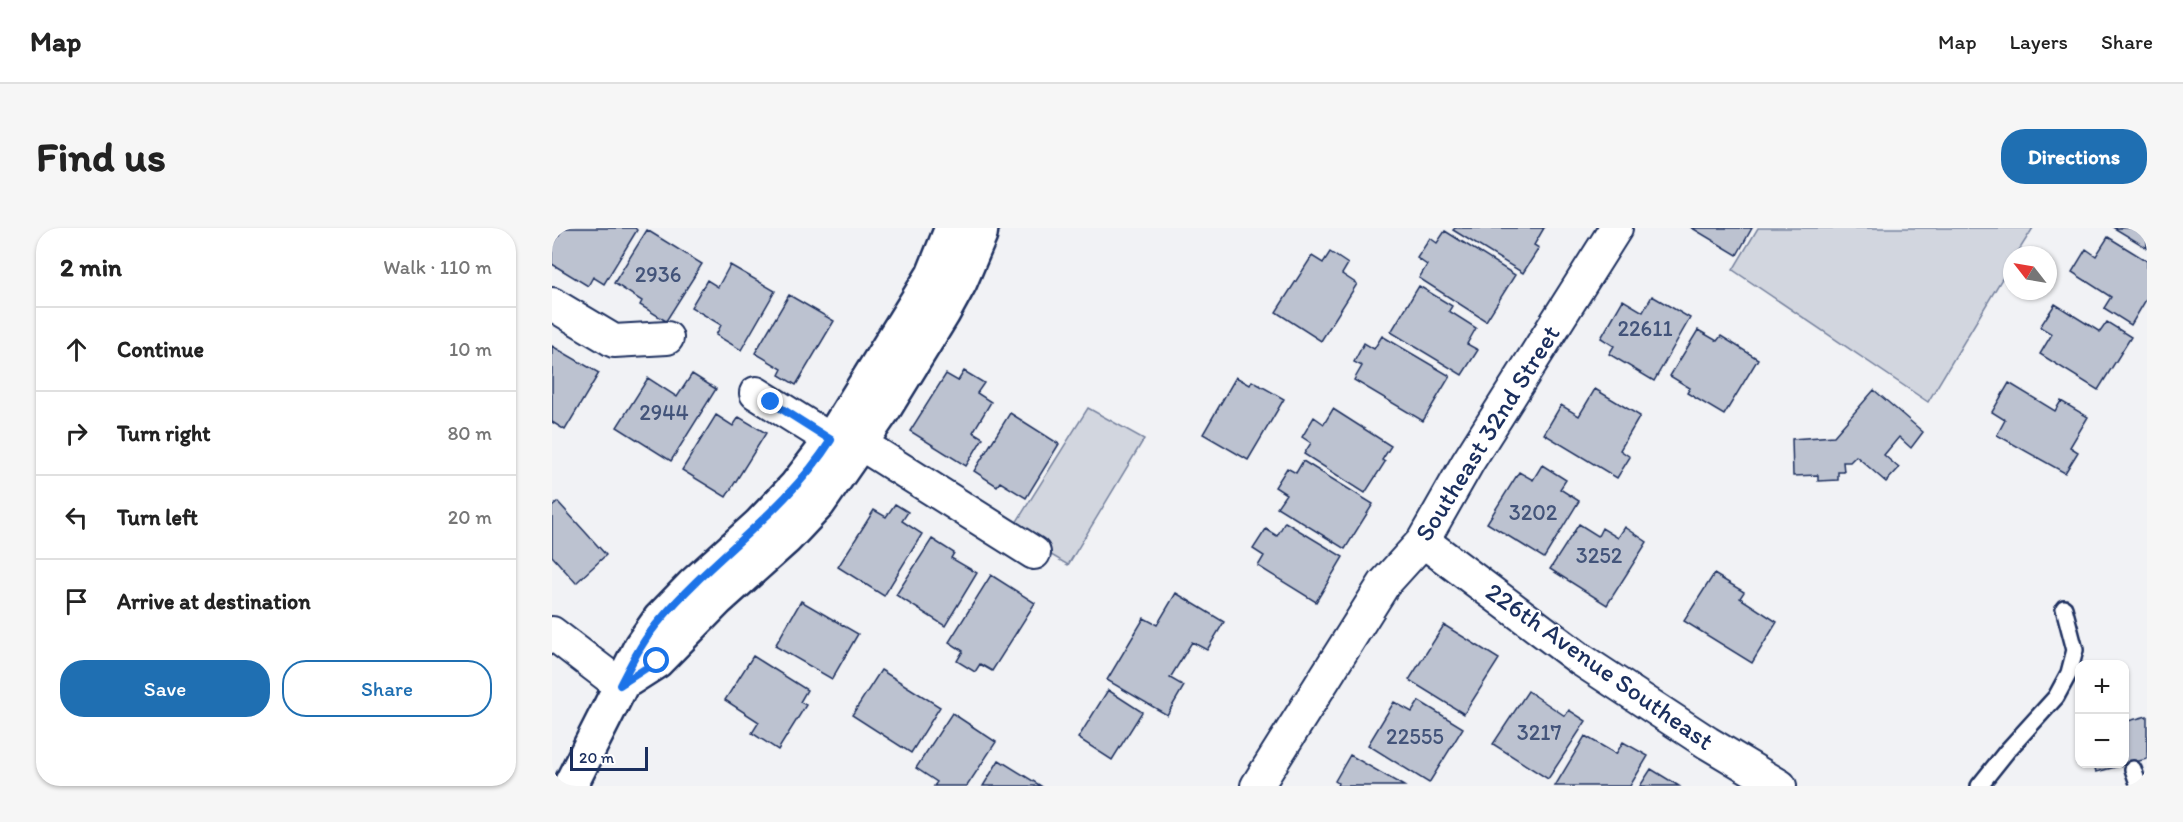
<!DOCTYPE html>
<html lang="en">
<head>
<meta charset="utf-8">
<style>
	:root { --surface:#fff; --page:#f6f6f6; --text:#222; --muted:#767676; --line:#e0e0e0; --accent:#1f6fb2 }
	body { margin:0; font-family:Itim,sans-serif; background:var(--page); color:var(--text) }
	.controls { position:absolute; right:18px; bottom:18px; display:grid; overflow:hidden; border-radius:12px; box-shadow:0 2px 4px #0004 }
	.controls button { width:54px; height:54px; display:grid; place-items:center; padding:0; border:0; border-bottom:2px solid var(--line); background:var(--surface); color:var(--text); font:30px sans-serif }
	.compass { position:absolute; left:1451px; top:18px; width:54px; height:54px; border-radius:50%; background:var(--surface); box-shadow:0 2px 4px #0004; rotate:301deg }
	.scale { position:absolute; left:18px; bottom:15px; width:78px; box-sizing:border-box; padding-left:6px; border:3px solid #1b2f5e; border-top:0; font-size:16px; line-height:21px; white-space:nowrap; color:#1b2f5e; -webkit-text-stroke:4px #fff; paint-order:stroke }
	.stop { position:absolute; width:18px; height:18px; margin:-14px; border:4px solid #1a73e8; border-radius:50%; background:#fff }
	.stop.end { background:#1a73e8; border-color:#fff; box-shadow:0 2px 6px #0008 }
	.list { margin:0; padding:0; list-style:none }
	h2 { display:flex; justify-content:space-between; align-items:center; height:78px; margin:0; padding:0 24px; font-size:26px }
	h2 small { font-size:20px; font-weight:400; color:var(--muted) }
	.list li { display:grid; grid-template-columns:39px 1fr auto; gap:18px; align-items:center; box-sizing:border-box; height:84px; padding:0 24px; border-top:2px solid var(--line) }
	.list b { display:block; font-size:22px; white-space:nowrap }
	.list em { font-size:20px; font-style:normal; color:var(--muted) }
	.actions { display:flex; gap:12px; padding:18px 24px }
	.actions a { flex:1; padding:14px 0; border:2px solid var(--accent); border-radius:24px; text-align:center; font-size:21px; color:var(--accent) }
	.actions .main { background:var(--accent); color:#fff }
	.icon { flex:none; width:33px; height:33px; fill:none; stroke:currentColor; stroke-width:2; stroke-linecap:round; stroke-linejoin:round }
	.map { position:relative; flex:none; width:1595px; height:558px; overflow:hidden; border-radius:24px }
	header { display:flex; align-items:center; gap:36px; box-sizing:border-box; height:84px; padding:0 30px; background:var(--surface); border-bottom:2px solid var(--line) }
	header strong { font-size:28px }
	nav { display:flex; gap:33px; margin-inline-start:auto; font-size:21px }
	.intro { display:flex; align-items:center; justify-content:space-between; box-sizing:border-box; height:144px; padding:0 36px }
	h1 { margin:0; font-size:42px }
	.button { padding:15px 27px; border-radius:24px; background:var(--accent); color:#fff; font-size:21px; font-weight:700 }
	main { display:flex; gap:36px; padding:0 36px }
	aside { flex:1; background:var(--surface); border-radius:24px; box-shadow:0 2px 4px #0004 }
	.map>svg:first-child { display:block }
	.green { fill:#d2d6df; stroke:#76829e; stroke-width:1.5 }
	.building { fill:#bcc2d0; stroke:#1b2f5e; stroke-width:1.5 }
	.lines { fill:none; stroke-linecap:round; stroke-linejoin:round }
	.service-casing { stroke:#1b2f5e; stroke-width:20 }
	.minor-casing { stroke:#1b2f5e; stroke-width:36 }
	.tertiary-casing { stroke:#1b2f5e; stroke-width:38 }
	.service { stroke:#fff; stroke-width:15 }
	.minor { stroke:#fff; stroke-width:32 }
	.tertiary { stroke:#fff; stroke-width:33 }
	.route { stroke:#1a73e8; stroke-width:8 }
	.labels { text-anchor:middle; stroke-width:4.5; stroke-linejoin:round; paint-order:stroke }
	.number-label { font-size:22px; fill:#43547a }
	.street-label { font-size:26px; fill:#1b2f5e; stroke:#fff }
</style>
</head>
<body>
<header>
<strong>Map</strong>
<nav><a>Map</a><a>Layers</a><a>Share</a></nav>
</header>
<div class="intro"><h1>Find us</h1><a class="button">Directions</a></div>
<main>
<aside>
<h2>2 min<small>Walk · 110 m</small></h2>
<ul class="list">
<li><svg class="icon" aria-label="ahead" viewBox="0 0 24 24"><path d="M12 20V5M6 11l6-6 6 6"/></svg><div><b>Continue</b></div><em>10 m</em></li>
<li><svg class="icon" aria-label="right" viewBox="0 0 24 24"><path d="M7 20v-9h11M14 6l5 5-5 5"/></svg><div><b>Turn right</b></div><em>80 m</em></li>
<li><svg class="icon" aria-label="left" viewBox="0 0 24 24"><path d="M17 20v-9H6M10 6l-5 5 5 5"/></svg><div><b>Turn left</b></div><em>20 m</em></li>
<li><svg class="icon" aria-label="arrive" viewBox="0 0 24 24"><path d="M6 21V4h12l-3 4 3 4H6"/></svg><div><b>Arrive at destination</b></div></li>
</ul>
<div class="actions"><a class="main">Save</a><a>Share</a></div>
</aside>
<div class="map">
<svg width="1595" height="558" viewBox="0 0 1595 558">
	<rect width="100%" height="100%" fill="#f1f2f5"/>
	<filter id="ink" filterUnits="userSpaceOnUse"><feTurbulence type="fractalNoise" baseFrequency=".0167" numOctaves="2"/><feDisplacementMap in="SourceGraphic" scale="12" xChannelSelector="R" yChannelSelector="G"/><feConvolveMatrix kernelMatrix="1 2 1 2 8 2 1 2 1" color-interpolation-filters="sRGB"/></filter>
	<g filter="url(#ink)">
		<path class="green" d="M1206,0H1481L1464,27H1460V34L1376,174L1181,42Z
			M536,180L592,211L516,337L459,303Z"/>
		<path class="building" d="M11,0H83L85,2L52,56L41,49L36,58L0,36V18Z
			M903,0H992L982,17L987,20L971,45L901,2Z
			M1140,0H1200L1185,27Z
			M1562,0H1595V20Z
			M95,2L150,36L114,93L88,77L90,73L62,55Z
			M893,3L963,47L934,93L867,50L875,37L865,30L878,10L885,15Z
			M1556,9L1595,33V70L1579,97L1552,80L1559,69L1520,44L1534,21L1544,28Z
			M778,24L796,36L790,46L805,56L769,113L724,84L760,28L771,35Z
			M178,37L223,63L189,122L164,107L169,97L139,79L155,52L166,59Z
			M867,58L900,78L897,83L924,100L915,116L926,122L910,147L839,104Z
			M237,67L282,93L244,157L227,147L230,141L203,125Z
			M1100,68L1138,90L1102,153L1057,126L1062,118L1049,110L1071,72L1091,84Z
			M1503,76L1548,104L1555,94L1579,109L1546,162L1488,126L1500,106L1488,99Z
			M1146,102L1165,113L1169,108L1206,131L1172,187L1135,165L1138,160L1118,148Z
			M830,108L898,148L871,193L802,152L810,138L802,134L812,115L822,121Z
			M0,118L47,145L13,202L0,194Z
			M412,143L432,155L425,165L439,174L421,204L431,210L414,238L358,203L394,146L406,153Z
			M140,146L164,161L119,233L65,199L96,150L125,169Z
			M684,149L698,157L700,153L732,171L696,232L651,206Z
			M1457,155L1503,183L1509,173L1536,189L1518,219L1526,224L1513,245L1445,207L1453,192L1440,184Z
			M1043,161L1088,188L1068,222L1078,229L1065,250L992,206L1009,177L1027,188Z
			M1322,162L1371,204L1359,220L1347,209L1332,227L1347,240L1334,254L1304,228L1298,234H1291L1292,244H1286V252L1266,253V247L1241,248L1240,211L1282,208Z
			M781,181L839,218L830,232L833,234L813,265L752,226L759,215L750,209L762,189L772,196Z
			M458,185L507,216L474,270L448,254L445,258L422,243Z
			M164,187L181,198L187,189L214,205L174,269L130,242Z
			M751,233L821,276L793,321L725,279L734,266L723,259L735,240L744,245Z
			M990,237L1014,252L1008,261L1027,273L992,330L935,295L967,244L981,252Z
			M6,274L54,327L24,355L0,328V279Z
			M343,276L356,284L350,293L370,306L332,368L286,339L322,282L334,289Z
			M733,294L791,329L764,374L706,338L712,328L701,321L714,301L725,308Z
			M1027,296L1046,308L1050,300L1066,310L1073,299L1095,314L1055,377L998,341Z
			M380,311L402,325L399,330L425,345L393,398L344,367Z
			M1162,346L1192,364L1188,370L1225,394L1200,435L1132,393Z
			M439,347L483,375L440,443L428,436L423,444L405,433L411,423L397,414Z
			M624,365L672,394L655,422L640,414L618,450L632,458L615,487L555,452L592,390L605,397Z
			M249,373L306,406L280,451L223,418Z
			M892,397L947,431L912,486L857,452Z
			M201,428L255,462L248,474L254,477L226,522L200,505L207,494L173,472Z
			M329,442L388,479L359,525L300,487Z
			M556,462L590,484L560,532L526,510Z
			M976,463L1013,488L1017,482L1034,493L996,551L941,516Z
			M867,473L911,500L877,555L816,517L842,474L860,484Z
			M400,485L444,514L415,558H382L385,554L364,540Z
			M1595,488V531L1544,544L1542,536H1572V494Z
			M1033,508L1064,526L1071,514L1096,528L1078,558H1003Z
			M798,527L852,558H785L786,555L783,553Z
			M447,532L489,558H431Z
			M1099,541L1127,558H1088Z"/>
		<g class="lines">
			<g class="service-casing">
				<path id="service" d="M1581,541L1587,558
					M1427,558L1455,523L1504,469L1517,445L1523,422L1512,380"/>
			</g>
			<g class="minor-casing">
				<path id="minor" d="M0,76L62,113L115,110
					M204,165L279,212
					M309,216L482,325
					M871,313L1028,431L1156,515L1228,558
					M0,405L68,457
					M705,558L832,356L871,313L916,234L1064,0"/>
			</g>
			<g class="tertiary-casing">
				<path id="tertiary" d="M77,451L105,433L166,371L234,310L266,276L332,181L391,85L408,54L428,7L429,0
					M18,558L89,418L108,391L141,357L207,297L244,258L277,215L381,47L400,0"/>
			</g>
			<use href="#service" class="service"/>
			<use href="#minor" class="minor"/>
			<use href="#tertiary" class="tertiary"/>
		</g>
	</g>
	<g class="lines" filter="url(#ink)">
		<path class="route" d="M105,433L68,457C80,434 92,410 109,391C162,328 234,283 279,212L219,174"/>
	</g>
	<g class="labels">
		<g class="number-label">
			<text x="106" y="54">2936</text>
			<text x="1093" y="108">22611</text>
			<text x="112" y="192">2944</text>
			<text x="981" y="292">3202</text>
			<text x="1047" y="335">3252</text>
			<text x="987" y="512">3217</text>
			<text x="863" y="516">22555</text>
		</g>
		<g class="street-label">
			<text transform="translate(935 205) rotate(-58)" y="9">Southeast 32nd Street</text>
			<text transform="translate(1048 438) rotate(35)" y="9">226th Avenue Southeast</text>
		</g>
	</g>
</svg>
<div class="controls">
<button>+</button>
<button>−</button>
</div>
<svg class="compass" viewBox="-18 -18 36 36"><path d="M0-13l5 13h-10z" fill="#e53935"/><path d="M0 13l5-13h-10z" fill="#767676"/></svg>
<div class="scale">20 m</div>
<div class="stop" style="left:105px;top:433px"></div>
<div class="stop end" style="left:219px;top:174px"></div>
</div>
</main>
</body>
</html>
